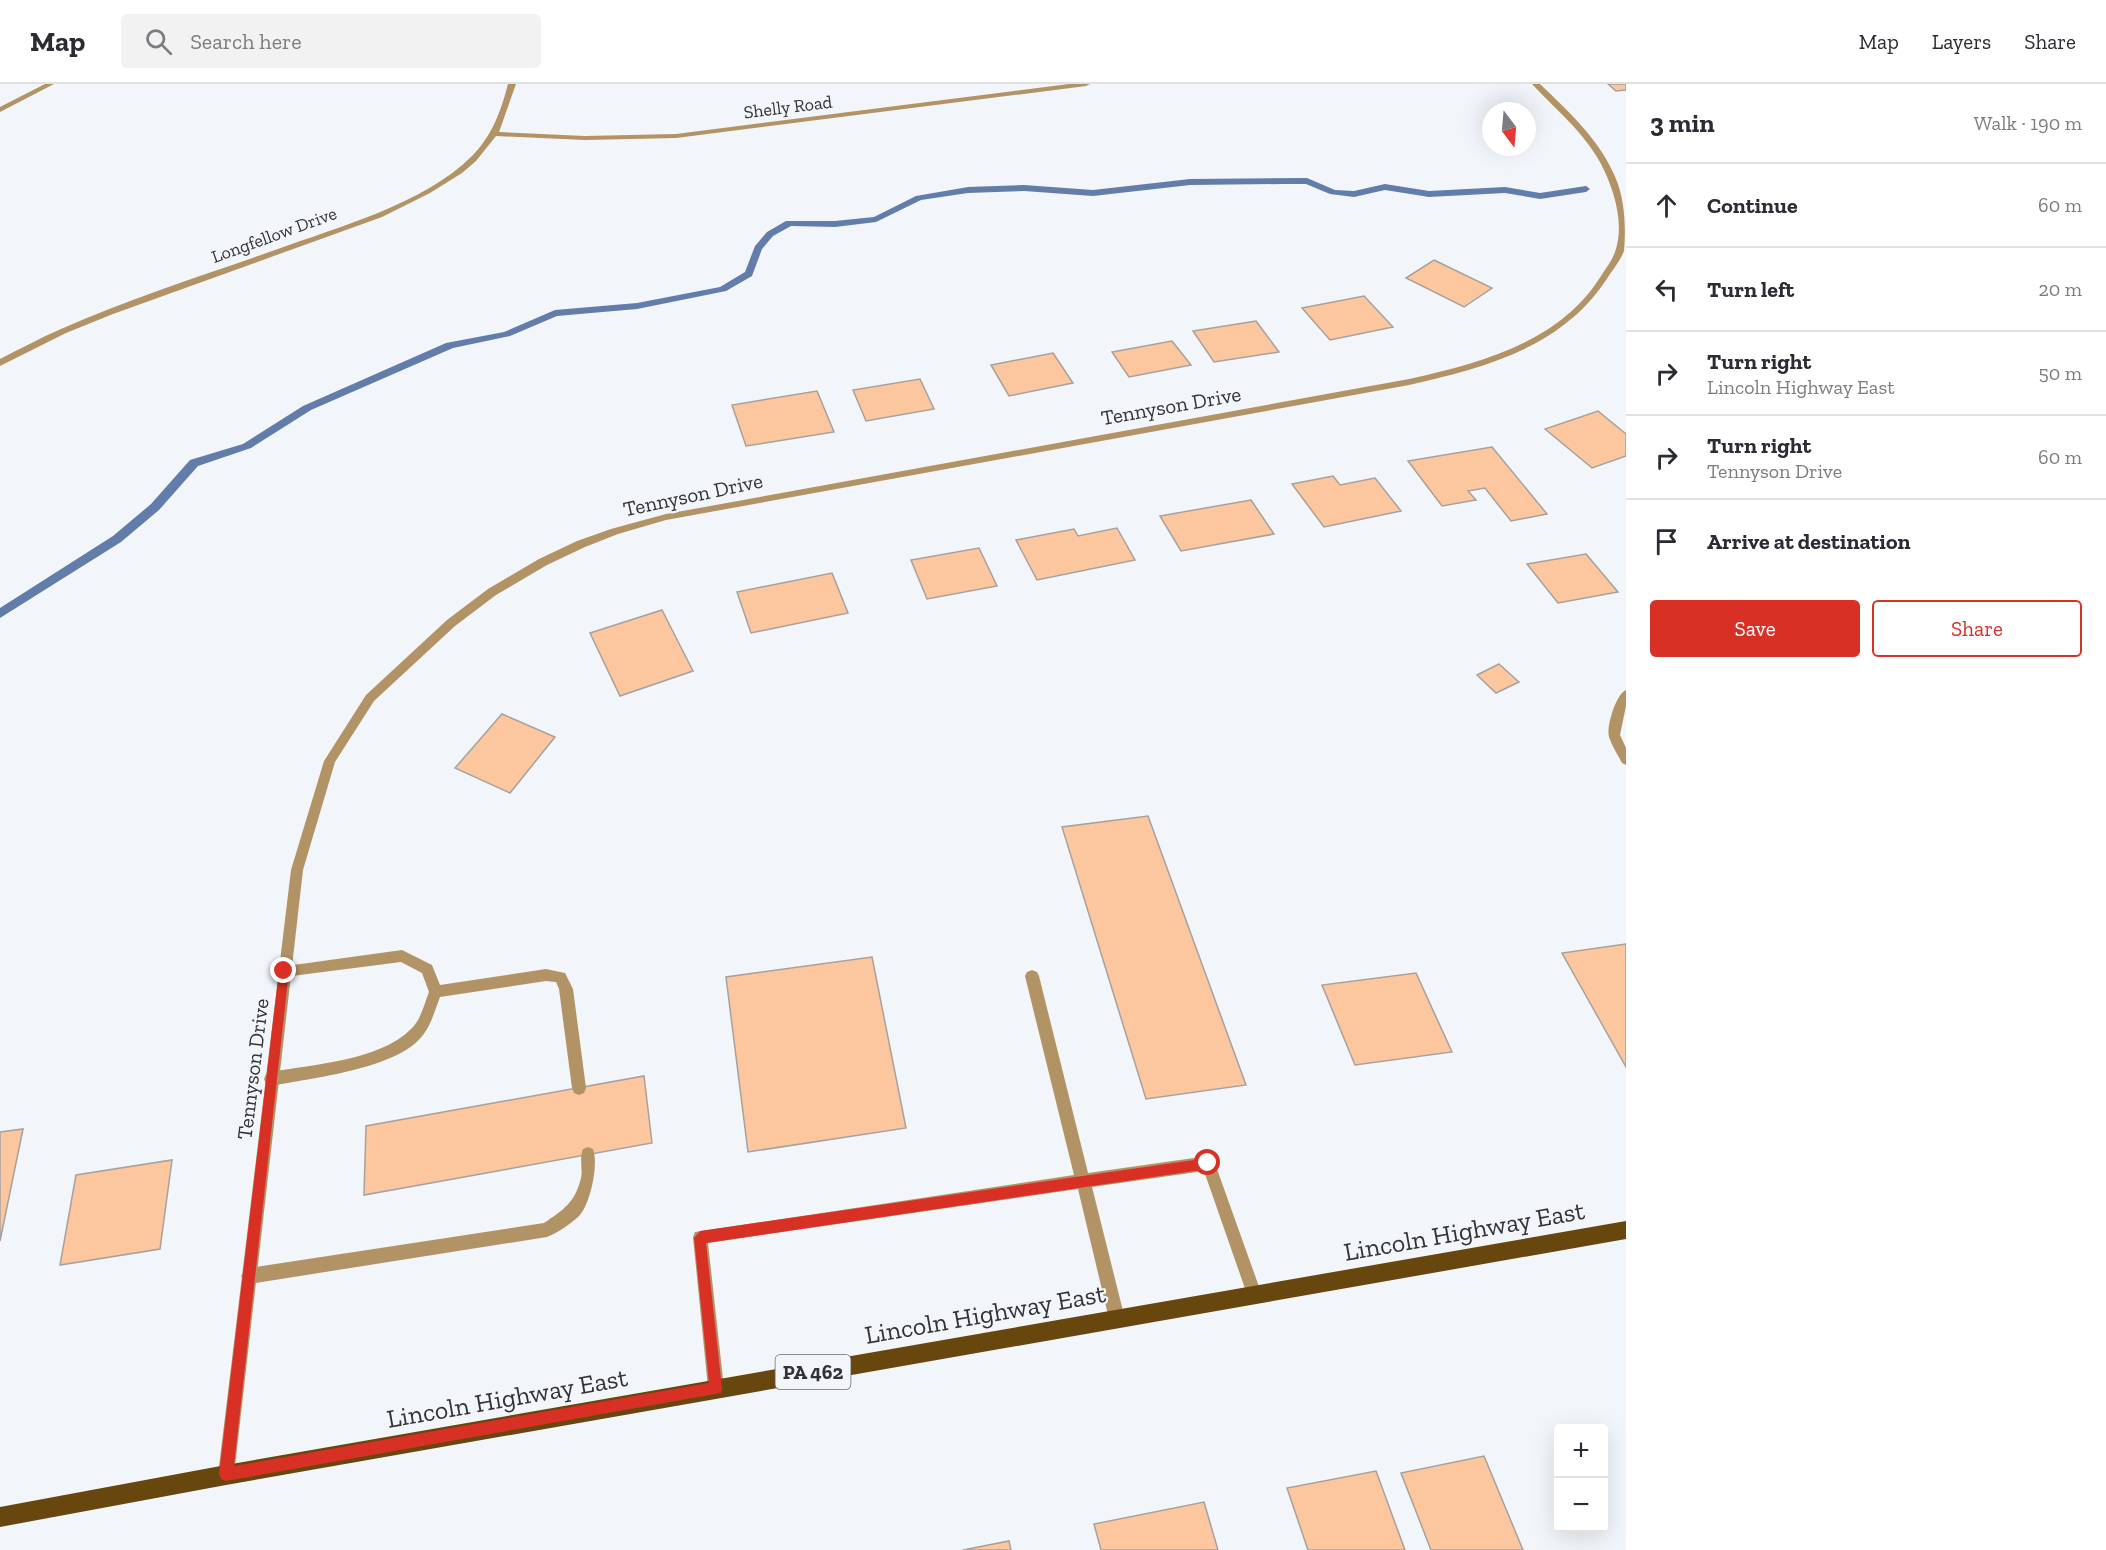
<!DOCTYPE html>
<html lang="en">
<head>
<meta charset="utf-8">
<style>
	:root { --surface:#fff; --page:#f2f2f3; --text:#2b2b33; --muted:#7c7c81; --line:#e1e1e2; --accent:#d93025 }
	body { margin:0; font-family:"Zilla Slab",serif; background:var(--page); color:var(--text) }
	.controls { position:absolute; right:18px; bottom:18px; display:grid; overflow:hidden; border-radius:6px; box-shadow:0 6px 24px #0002 }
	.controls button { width:54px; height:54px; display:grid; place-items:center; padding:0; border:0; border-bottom:2px solid var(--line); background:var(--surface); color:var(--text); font:30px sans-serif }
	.compass { position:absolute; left:1482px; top:18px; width:54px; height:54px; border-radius:50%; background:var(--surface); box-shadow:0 6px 24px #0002; rotate:164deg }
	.stop { position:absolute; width:18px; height:18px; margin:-14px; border:4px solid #d93025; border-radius:50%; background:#fff }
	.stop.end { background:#d93025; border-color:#fff; box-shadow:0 2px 6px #0008 }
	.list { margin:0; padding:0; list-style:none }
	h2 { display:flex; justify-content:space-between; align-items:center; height:78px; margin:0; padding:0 24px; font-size:26px }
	h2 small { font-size:20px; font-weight:400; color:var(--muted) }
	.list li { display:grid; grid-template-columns:39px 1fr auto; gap:18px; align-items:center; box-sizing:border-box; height:84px; padding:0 24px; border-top:2px solid var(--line) }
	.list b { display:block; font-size:22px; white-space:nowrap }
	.list p { margin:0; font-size:20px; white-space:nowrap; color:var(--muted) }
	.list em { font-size:20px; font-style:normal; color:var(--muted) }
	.actions { display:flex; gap:12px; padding:18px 24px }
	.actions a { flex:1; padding:14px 0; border:2px solid var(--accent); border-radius:6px; text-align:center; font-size:21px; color:var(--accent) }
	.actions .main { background:var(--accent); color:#fff }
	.icon { flex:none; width:33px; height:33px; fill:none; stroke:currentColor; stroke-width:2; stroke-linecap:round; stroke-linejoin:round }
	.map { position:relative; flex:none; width:1626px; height:1466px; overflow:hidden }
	header { display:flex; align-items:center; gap:36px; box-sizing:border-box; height:84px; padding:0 30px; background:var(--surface); border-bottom:2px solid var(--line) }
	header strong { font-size:28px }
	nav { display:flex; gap:33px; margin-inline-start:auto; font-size:21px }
	.search { width:420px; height:54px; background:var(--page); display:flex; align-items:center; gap:15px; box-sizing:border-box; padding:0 21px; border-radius:6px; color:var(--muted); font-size:22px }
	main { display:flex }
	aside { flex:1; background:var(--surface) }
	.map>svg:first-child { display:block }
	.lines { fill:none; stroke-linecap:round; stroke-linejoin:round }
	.stream { fill:#627da9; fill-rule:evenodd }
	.building { fill:#fcc79e; stroke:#a6a19e; stroke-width:1.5 }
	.service { fill:#b29365; fill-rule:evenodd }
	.minor { fill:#b29365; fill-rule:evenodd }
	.primary { fill:#67470d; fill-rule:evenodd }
	.route { fill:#d93025 }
	.labels { text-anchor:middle; stroke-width:4.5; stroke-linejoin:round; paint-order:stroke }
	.far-street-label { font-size:18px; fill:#323335; stroke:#f2f5f9 }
	.shield { fill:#f2f5f9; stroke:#6c6d70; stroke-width:1.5 }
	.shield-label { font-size:20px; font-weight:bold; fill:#323335 }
	.street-label { font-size:21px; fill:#323335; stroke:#f2f5f9 }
	.near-street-label { font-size:26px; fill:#323335; stroke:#f2f5f9 }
</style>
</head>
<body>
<header>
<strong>Map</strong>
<div class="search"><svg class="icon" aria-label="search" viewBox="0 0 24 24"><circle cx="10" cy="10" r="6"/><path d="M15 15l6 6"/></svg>Search here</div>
<nav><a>Map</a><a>Layers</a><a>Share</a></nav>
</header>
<main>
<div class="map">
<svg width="1626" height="1466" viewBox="0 0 1626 1466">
	<rect width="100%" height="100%" fill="#f2f5f9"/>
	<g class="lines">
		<path class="stream" d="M1307,94L1335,106L1354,107L1385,100L1429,107L1505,103L1540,109L1586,102L1590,105L1586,108L1540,115L1505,109L1429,113L1385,106L1354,113L1330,110L1306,100H1282L1190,101L1093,112L1024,107L968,109L921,116L876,138L835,143L791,142L773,152L762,165L752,192L726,207L637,225L557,232L510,252L453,264L311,326L251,364L198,382L159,426L121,458L0,534V524L113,452L151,420L190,376L243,360L303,322L446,259L504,248L555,226L637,219L720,203L745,188L755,162L767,148L786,137H835L874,133L916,112L968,103L1024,101L1093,106L1190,95Z"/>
	</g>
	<path class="building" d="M1608,0H1626V6L1616,7Z
		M1434,176L1492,204L1464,223L1406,194Z
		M1364,212L1393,243L1330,256L1302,224Z
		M1256,237L1279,268L1214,278L1193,247Z
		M1172,257L1191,281L1129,293L1112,268Z
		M1053,269L1073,299L1009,312L991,281Z
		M920,295L934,325L866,337L853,306Z
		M817,307L834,348L746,362L732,321Z
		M1598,327L1626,350V372L1592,384L1545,345Z
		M1492,363L1547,430L1511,437L1485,404L1468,407L1476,416L1442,422L1408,377Z
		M1333,392L1340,401L1375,394L1401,427L1324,443L1292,400Z
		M1251,416L1274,450L1181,467L1160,432Z
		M1117,444L1135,476L1037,496L1016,456L1074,445L1078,452Z
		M979,464L997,502L927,515L911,476Z
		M1586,470L1618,508L1558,519L1527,480Z
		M832,489L848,529L751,549L737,508Z
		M662,526L693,587L620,612L590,549Z
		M1499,580L1519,598L1496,609L1477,591Z
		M502,630L555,653L510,709L455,684Z
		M1148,732L1246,1001L1146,1015L1062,743Z
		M1626,860V983L1562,869Z
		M872,873L906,1044L748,1068L726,893Z
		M1416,889L1452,968L1355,981L1322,901Z
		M644,992L652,1059L364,1111L366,1042Z
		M23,1045L0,1157V1048Z
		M172,1076L160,1165L60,1181L76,1091Z
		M1484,1372L1523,1466H1431L1401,1389Z
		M1376,1387L1405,1466H1308L1287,1404Z
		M1204,1418L1218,1466H1101L1094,1440Z
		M1009,1457L1011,1466H963Z"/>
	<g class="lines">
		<path class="service" d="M402,866L432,881L440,901L546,885L565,889L573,905L586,1004L584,1009L579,1011L574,1009L572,1004L559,905L556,898L546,897L440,913C435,926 431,941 423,951C398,985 311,994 271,1002L266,1000L264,995L266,990L271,988C314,980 379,977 411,945C421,936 424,920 429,908L422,889L401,878L284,893L279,891L277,887L279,883Z
			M1032,886L1037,888L1039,892L1088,1089L1208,1072L1213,1074L1262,1211L1259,1216L1254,1219L1249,1216L1204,1087L1092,1103L1125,1235L1122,1240L1117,1243L1112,1240L1109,1235L1078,1105L708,1159L724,1304L722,1310L716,1312L710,1310L708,1304L693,1153L695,1148L1074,1091L1025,892L1027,888Z
			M588,1063L593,1065C599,1080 590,1121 579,1132C571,1140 557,1149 547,1153L249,1200L244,1197L241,1192L244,1187L249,1184L544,1139C563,1126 575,1119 581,1094C583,1085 579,1075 583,1065Z"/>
		<path class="minor" d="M45,0H54L0,28V23Z
			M508,0H516L499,48L585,52L676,50L1069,0H1090L1086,2L676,54L585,56L496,52L476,77L462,89L430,109L382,133L113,230L66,249L0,282V275C20,265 40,254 61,245C131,214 204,191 275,166C338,143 424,120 472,72C492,52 501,27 508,0Z
			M1532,0H1540C1569,28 1601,57 1616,95C1625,116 1626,145 1624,167C1621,175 1615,183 1610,190C1565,263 1487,283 1409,301L666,436L618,450L585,463L547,481L496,511L455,542L374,617L335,678L303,786L234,1391L232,1397L226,1399L220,1397L218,1391L291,786L324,677L366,611L447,536L488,505L539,475L577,457L611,445L666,430L1409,295C1481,279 1560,258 1601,192C1606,184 1612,177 1615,168C1625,140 1614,105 1601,80C1584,48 1556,26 1532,0Z
			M1626,606V622L1620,651L1626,664V681L1622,679C1618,671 1612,662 1609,653C1606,643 1616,610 1626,606Z"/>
		<path class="primary" d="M1626,1137V1155L226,1401L0,1443V1423L226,1381Z"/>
	</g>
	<path class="route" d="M284,883L289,887L234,1382L709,1299L694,1154L700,1147L1208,1074L1214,1079L1208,1085L706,1159L722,1304L721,1309L226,1397L221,1395L219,1390L279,887Z"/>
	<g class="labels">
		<g class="far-street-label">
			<text transform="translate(788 23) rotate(-7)" y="6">Shelly Road</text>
			<text transform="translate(274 151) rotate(-20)" y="6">Longfellow Drive</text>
		</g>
		<rect class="shield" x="775.5" y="1271" width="75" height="34" rx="4.5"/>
		<g class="shield-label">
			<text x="813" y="1295">PA 462</text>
		</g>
		<g class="street-label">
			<text transform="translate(1171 322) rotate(-10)" y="7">Tennyson Drive</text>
			<text transform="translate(693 411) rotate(-12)" y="7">Tennyson Drive</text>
			<text transform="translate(253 985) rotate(-83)" y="7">Tennyson Drive</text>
		</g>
		<g class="near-street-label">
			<text transform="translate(1464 1147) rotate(-10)" y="9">Lincoln Highway East</text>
			<text transform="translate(985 1230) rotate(-10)" y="9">Lincoln Highway East</text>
			<text transform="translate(507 1314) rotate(-10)" y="9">Lincoln Highway East</text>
		</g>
	</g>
</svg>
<div class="controls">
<button>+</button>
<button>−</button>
</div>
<svg class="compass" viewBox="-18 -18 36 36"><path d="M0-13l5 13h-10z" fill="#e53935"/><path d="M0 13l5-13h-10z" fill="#7c7c81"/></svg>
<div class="stop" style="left:1208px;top:1079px"></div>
<div class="stop end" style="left:284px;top:887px"></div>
</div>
<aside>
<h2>3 min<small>Walk · 190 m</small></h2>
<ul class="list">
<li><svg class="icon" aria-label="ahead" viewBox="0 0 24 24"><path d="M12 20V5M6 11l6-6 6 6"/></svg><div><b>Continue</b></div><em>60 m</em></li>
<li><svg class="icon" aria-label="left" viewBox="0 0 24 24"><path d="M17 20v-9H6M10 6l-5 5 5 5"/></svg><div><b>Turn left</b></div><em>20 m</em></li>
<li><svg class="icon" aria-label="right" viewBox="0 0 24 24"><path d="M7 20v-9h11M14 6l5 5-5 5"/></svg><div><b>Turn right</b><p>Lincoln Highway East</p></div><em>50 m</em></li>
<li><svg class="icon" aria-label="right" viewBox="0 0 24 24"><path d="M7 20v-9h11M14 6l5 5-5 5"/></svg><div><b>Turn right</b><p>Tennyson Drive</p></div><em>60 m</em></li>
<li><svg class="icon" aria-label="arrive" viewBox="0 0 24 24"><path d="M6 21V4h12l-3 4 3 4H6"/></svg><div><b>Arrive at destination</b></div></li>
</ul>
<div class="actions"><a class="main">Save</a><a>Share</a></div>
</aside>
</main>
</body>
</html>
